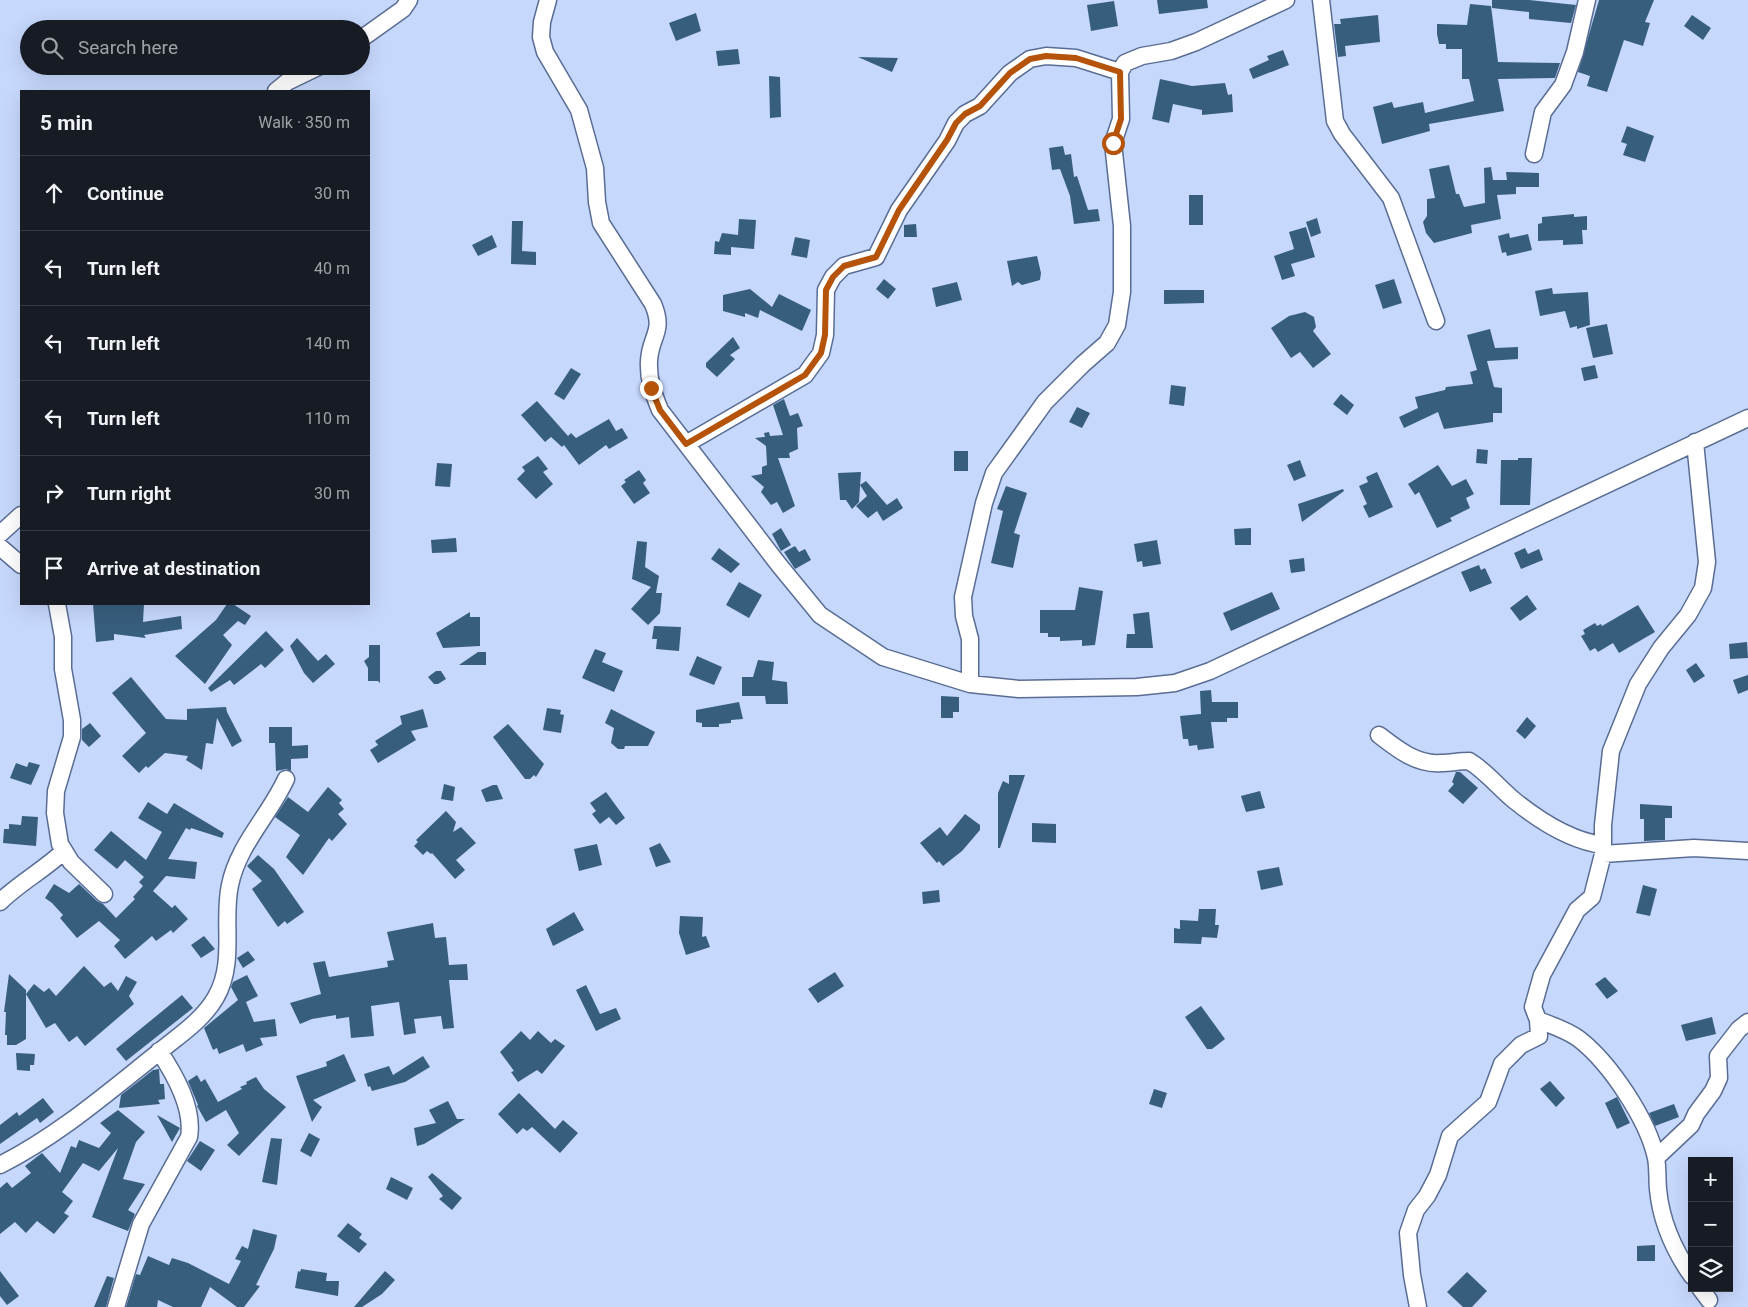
<!DOCTYPE html>
<html lang="en">
<head>
<meta charset="utf-8">
<style>
	:root { --surface:#171b24; --page:#242831; --text:#f1f3f6; --muted:#9ea1a6; --line:#363941 }
	body { margin:0; font-family:Roboto,sans-serif; background:var(--page); color:var(--text) }
	.controls { position:absolute; right:15px; bottom:15px; display:grid; overflow:hidden; border-radius:0px; box-shadow:0 5px 20px #0002 }
	.controls button { width:45px; height:45px; display:grid; place-items:center; padding:0; border:0; border-bottom:1px solid var(--line); background:var(--surface); color:var(--text); font:25px sans-serif }
	.stop { position:absolute; width:15px; height:15px; margin:-11px; border:4px solid #b45309; border-radius:50%; background:#fff }
	.stop.end { background:#b45309; border-color:#fff; box-shadow:0 1px 5px #0008 }
	.list { margin:0; padding:0; list-style:none }
	h2 { display:flex; justify-content:space-between; align-items:center; height:65px; margin:0; padding:0 20px; font-size:21px }
	h2 small { font-size:16px; font-weight:400; color:var(--muted) }
	.list li { display:grid; grid-template-columns:32px 1fr auto; gap:15px; align-items:center; box-sizing:border-box; height:75px; padding:0 20px; border-top:1px solid var(--line) }
	.list b { display:block; font-size:19px; white-space:nowrap }
	.list em { font-size:16px; font-style:normal; color:var(--muted) }
	.icon { flex:none; width:28px; height:28px; fill:none; stroke:currentColor; stroke-width:2; stroke-linecap:round; stroke-linejoin:round }
	.map { position:relative; flex:none; width:1748px; height:1307px; overflow:hidden }
	.search { position:absolute; background:var(--surface); box-shadow:0 5px 20px #0002; left:20px; top:20px; width:350px; height:55px; display:flex; align-items:center; gap:12px; box-sizing:border-box; padding:0 18px; border-radius:28px; color:var(--muted); font-size:19px }
	.panel { position:absolute; background:var(--surface); box-shadow:0 5px 20px #0002; left:20px; top:90px; width:350px; height:515px; border-radius:0px }
	.map>svg:first-child { display:block }
	.building { fill:#385e7d }
	.lines { fill:none; stroke-linecap:round; stroke-linejoin:round }
	.minor-casing { stroke:#596d94; stroke-width:19 }
	.minor { stroke:#fff; stroke-width:16 }
	.route { stroke:#b45309; stroke-width:6 }
</style>
</head>
<body>
<div class="map">
<svg width="1748" height="1307" viewBox="0 0 1748 1307">
	<rect width="100%" height="100%" fill="#c6d8fc"/>
	<path class="building" d="M1157,0H1207L1208,8L1159,14Z
		M1492,0H1529L1576,5L1571,23L1529,19V12L1492,8Z
		M1599,0H1654L1645,22L1650,23L1643,46L1624,40L1607,92L1587,86L1590,76L1578,72Z
		M1114,1L1118,26L1091,31L1087,5Z
		M1470,4L1491,6L1498,62L1560,63L1555,78L1498,79L1504,111L1429,124L1430,131L1382,144L1373,107L1392,102L1394,108L1423,102L1425,113L1474,101L1469,79H1462V49H1446V44H1439L1437,34V24L1467,25Z
		M696,13L701,31L676,41L669,23Z
		M1378,15L1380,42L1345,46L1346,56L1338,57L1334,24H1341L1340,19Z
		M1692,15L1711,28L1703,40L1684,26Z
		M738,49L740,64L718,66L716,51Z
		M1283,50L1289,65L1253,79L1249,69L1269,60L1267,56Z
		M858,57L898,58L892,72Z
		M769,76L780,77L781,117L770,118Z
		M1160,79L1192,86L1225,83L1228,95L1232,94L1233,112L1202,115V110L1173,104L1169,123L1152,119Z
		M1627,126L1654,136L1645,162L1623,155L1627,144L1621,142Z
		M1063,146L1065,155L1071,154L1074,177L1077,176L1088,210L1098,209L1100,221L1074,224L1070,196L1060,169L1052,170L1049,148Z
		M1449,165L1456,194H1459L1464,207L1485,203L1484,168L1491,167L1493,180H1507L1506,172L1539,173V187H1516V194L1497,195L1501,219L1471,225L1472,233L1434,243L1426,233L1423,222L1427,216V199L1435,198L1429,169Z
		M1189,195H1203V225H1189Z
		M1574,214V217L1587,216V230H1582L1583,244L1563,245V240L1538,241V224L1542,223V217Z
		M1317,218L1321,233L1311,237L1306,222Z
		M739,219L756,220L754,249L731,247V255L714,254L715,241L719,242L722,233L738,235Z
		M512,221H523L522,251L536,252V265L511,264Z
		M916,224L917,237H904V225Z
		M1306,227L1315,257L1291,264L1295,276L1282,280L1274,256L1294,249L1289,232Z
		M1509,233L1510,238L1528,234L1532,250L1507,256L1506,252L1502,253L1498,236Z
		M492,235L497,247L478,256L472,245Z
		M795,237L810,240L807,258L791,255Z
		M1037,256L1041,273L1040,280L1022,285L1018,282L1012,286L1007,261Z
		M884,279L896,289L888,299L876,289Z
		M1394,279L1402,303L1383,309L1375,285Z
		M957,282L962,300L936,307L932,288Z
		M1552,288L1553,294L1588,292L1590,325L1577,329V326L1570,328L1565,311L1540,316L1535,291Z
		M750,289L772,307L779,294L811,310L802,331L760,310L758,318L745,313V317L723,311V295Z
		M1164,290H1204V303L1164,304Z
		M1305,312L1314,317L1316,327L1313,331L1331,354L1313,368L1300,352L1291,358L1271,328L1289,316Z
		M1607,324L1613,354L1593,358L1586,328Z
		M1490,329L1495,348L1518,347V359L1487,361L1494,387L1502,388V413H1493V422L1444,429L1438,412L1404,428L1399,417L1418,408L1415,397L1445,390L1446,387L1473,384L1470,372L1477,370L1467,335Z
		M733,337L740,348L730,355L735,359L717,377L706,367V363Z
		M1595,365L1598,378L1584,381L1581,368Z
		M571,368L581,374L564,400L554,394Z
		M1171,385L1186,387L1184,406L1169,404Z
		M1341,394L1354,405L1347,415L1333,404Z
		M784,399L790,416L798,413L803,426L797,428L798,449L789,453L790,458H778L795,506L783,513L777,502L771,505L761,492L764,487L751,476L762,474V467L767,465L766,446L755,438L765,437L764,433L769,432L770,436L783,435L773,405Z
		M537,401L568,436L571,433L576,438L609,419L616,431L622,428L628,438L609,449L606,445L579,465L564,445L562,447L551,437L545,442L521,415Z
		M1077,407L1090,413L1082,428L1069,422Z
		M1477,449L1488,450L1487,464L1476,463Z
		M954,451H968V471H954Z
		M538,456L548,469L543,472L553,484L536,499L517,479L525,471L522,467Z
		M1518,458H1532L1530,505H1500L1501,460H1518Z
		M1300,460L1306,476L1294,481L1287,465Z
		M437,463L452,464L450,487L435,486Z
		M1438,465L1452,486L1466,479L1474,494L1466,498L1470,508L1450,518L1452,521L1437,528L1419,492L1415,495L1408,484Z
		M639,470L646,480L643,483L650,493L634,504L621,486L626,482L624,480Z
		M861,472L859,502L852,509L846,500H840L838,473Z
		M1377,472L1393,507L1369,518L1363,506L1367,504L1359,486L1368,482L1366,477Z
		M866,481L887,505L897,498L903,508L883,521L877,511L868,518L856,506L867,496L860,485Z
		M1006,486L1027,493L1014,533L1020,535L1013,568L991,563L1003,511L997,509Z
		M1343,489L1344,491L1302,522L1298,504Z
		M781,528L791,545L781,551L772,534Z
		M1251,528V545H1235L1234,529Z
		M456,538L457,552L432,553L431,540Z
		M1157,540L1161,564L1143,567L1142,561L1137,562L1134,544Z
		M637,541L647,542L645,567L659,576L656,593H662L660,613L648,625L631,609L651,587L632,579Z
		M795,546L799,552L805,549L811,560L795,569L784,552Z
		M719,548L740,564L731,573L711,559Z
		M1525,548L1528,554L1539,549L1543,560L1521,569L1514,553Z
		M1304,558L1305,571L1291,573L1289,560Z
		M1479,565L1481,570L1485,568L1492,583L1470,592L1461,572Z
		M739,582L762,595L749,618L726,605Z
		M1079,587L1103,591L1095,645L1082,646V640L1060,641V637H1048V633H1040V610H1075Z
		M1272,592L1280,609L1231,631L1223,613Z
		M1527,595L1537,609L1520,621L1510,608Z
		M93,604H144L143,622L181,616L182,629L144,635L146,638L114,634V640L96,642Z
		M227,604H233L251,616L245,625L238,621L223,635L232,645L205,684L175,656L216,620Z
		M1638,605L1655,632L1619,653L1613,643L1598,652L1595,648L1590,651L1581,636L1585,634L1583,630L1595,623L1597,626L1601,624L1602,626Z
		M470,612V617H480V646L443,648L436,633Z
		M1149,612L1153,648H1126L1127,634H1135L1133,614Z
		M654,626L681,627L679,651L656,649L657,639H652Z
		M266,631L284,650L265,668L261,664L234,685L230,680L211,692L208,688Z
		M297,638L318,661L326,654L335,664L313,683L304,673L290,646Z
		M1747,642L1748,658L1730,659L1729,644Z
		M369,645H380V683L378,681H368V668L364,661L369,657Z
		M595,649L606,653L602,662L623,671L614,692L582,678Z
		M478,652H486V665H459Z
		M697,656L722,667L714,685L689,675Z
		M758,660L774,662L772,680L787,682L788,704H766L765,696H742V677H753Z
		M1696,663L1705,676L1694,683L1686,670Z
		M436,671H441L446,679L438,684H434L428,677Z
		M1748,675V690L1738,694L1733,680Z
		M131,677L166,719L187,720V709L226,707L227,712L242,741L232,747L217,718L213,744L206,743L202,770L186,760L188,756L165,753L148,768L146,766L139,773L122,756L146,733L112,693Z
		M1211,690L1212,702H1238V718H1227V722H1211L1214,748L1198,750L1197,745L1189,746L1188,739H1183L1180,716L1201,714L1200,691Z
		M941,696L959,697V712H953V718H941Z
		M739,702L743,719L731,720V723L719,724V727H702V723L696,722V710Z
		M547,708L561,710L560,714L564,715L561,733L543,730Z
		M423,709L428,727L411,731L416,740L378,763L370,750L378,745L375,741L402,724L400,716Z
		M611,709L655,732L648,746H625L624,749H618L611,743L614,728L605,723Z
		M1527,717L1536,726L1525,739L1516,731Z
		M90,723L101,736L89,747L82,740V729Z
		M508,724L544,764L536,777L534,775L530,779H525L493,737Z
		M269,727H292V746L308,745V758L291,759V771L286,769L276,771L275,743H269Z
		M29,762L40,765L31,785L10,778L16,763L27,767Z
		M1456,772H1460L1478,788L1463,804L1448,791L1454,784L1452,782Z
		M1009,775H1025L1000,848H998V793L1003,781L1009,784Z
		M444,784L455,787L453,801L441,799Z
		M493,785H497L503,799L486,802L481,790Z
		M328,787L342,800L339,803L344,809L338,814L347,824L332,841L329,838L303,875L286,857L300,835L275,817L288,797L308,812Z
		M1260,791L1265,808L1246,812L1241,796Z
		M606,792L625,818L616,825L609,817L600,824L592,814L596,811L590,803Z
		M148,802L167,814L174,803L224,833L222,838L191,828L190,830L186,828L168,859L197,862L195,879L166,876L153,891L172,908L175,905L188,919L173,933L171,930L156,941L152,936L125,959L114,946L120,940L99,921L77,938L60,918L63,915L52,903L45,898L54,884L69,893L79,884L97,901L103,904L116,918L135,899L133,897L143,886L139,882L144,877L125,860L117,869L94,850L111,831L146,860L162,832L138,818Z
		M1640,804L1672,806V818H1665V840L1644,841V819H1640Z
		M446,811L456,822L453,832L461,827L476,843L456,860L465,870L455,879L432,853L431,854L427,851L423,855L414,846L418,842L416,840Z
		M965,814L980,825V830L962,851L943,866L939,861L937,863L920,843L940,827L947,836Z
		M22,816L38,817L36,846L3,843L4,829H9V824L21,825Z
		M1032,823L1056,824V843L1032,842Z
		M660,843L671,862L656,867L649,848Z
		M597,844L602,865L579,871L574,849Z
		M258,855L274,869L304,912L287,924L285,921L278,927L252,889L262,881L247,866Z
		M1279,867L1283,885L1261,890L1257,871Z
		M1643,885L1657,889L1650,916L1636,913Z
		M939,890L940,902L923,904L922,892Z
		M1199,909H1216L1215,925H1219L1217,938L1202,937L1201,944L1174,943V928L1180,929V920L1198,921Z
		M574,912L584,930L553,946L546,929Z
		M680,916L703,917L702,937L706,936L710,947L686,955L679,933Z
		M433,923L435,938L446,937L449,965L467,964L468,980H449L454,1028L443,1029L441,1016L414,1019L416,1033L404,1035L399,1002L371,1006L374,1036L351,1038L349,1017L336,1019V1015L312,1019L300,1024L290,1003L321,994L313,963L325,961L329,977L388,967L387,961L394,960L387,932Z
		M204,936L215,949L201,958L191,945Z
		M248,951L255,960L243,968L237,958Z
		M84,966L104,987L111,982L118,991L126,976L137,982L129,996L134,1004L85,1046L77,1036L69,1042L55,1023L46,1028L26,994L34,984L44,992L49,988L56,996Z
		M835,972L844,986L818,1003L808,989Z
		M9,974L26,990V1039L16,1045H7V1035H5L6,1012H4Z
		M247,975L258,996L246,1002L254,1022L275,1019L277,1036L260,1038L263,1045L246,1052L243,1044L219,1054L217,1048L213,1050L204,1028L238,1000L231,987L233,982Z
		M1605,977L1618,991L1607,999L1595,984Z
		M586,985L600,1014L616,1008L621,1019L596,1031L576,990Z
		M182,995L193,1008L126,1061L116,1049Z
		M1201,1006L1225,1039L1212,1049H1207L1185,1017Z
		M1712,1017L1716,1034L1686,1041L1681,1025Z
		M521,1031L530,1040L538,1031L551,1043L555,1039L565,1046L542,1074L537,1070L518,1082L511,1072L514,1071L500,1052Z
		M16,1053L35,1054L34,1065H30V1071L17,1070Z
		M344,1054L356,1081L313,1100L322,1107L312,1122L296,1076L327,1066L326,1062Z
		M423,1056L430,1067L405,1082L372,1091L370,1086L368,1087L364,1074L389,1066L393,1075Z
		M159,1069L160,1084H164L165,1099L158,1100L160,1104L119,1108L121,1095L153,1070Z
		M197,1075L201,1082L205,1079L218,1102L242,1089L240,1087L247,1084L246,1082L256,1077L264,1089L286,1107L239,1156L227,1145L239,1133L226,1110L206,1122L197,1106L198,1105L188,1081Z
		M1550,1081L1565,1098L1556,1107L1540,1089Z
		M1154,1089L1167,1093L1162,1108L1149,1104Z
		M519,1093L555,1129L563,1120L578,1133L560,1153L532,1127L527,1131L523,1128L517,1134L498,1114Z
		M1617,1097L1630,1123L1617,1129L1605,1103Z
		M43,1098L54,1112L40,1123L37,1118L0,1144V1125L17,1112L19,1116Z
		M448,1101L457,1119H465L424,1144L417,1146L414,1128L436,1123L429,1110Z
		M1674,1104L1679,1117L1655,1126L1649,1113Z
		M118,1110L145,1132L136,1142L123,1179L145,1184L128,1210L135,1214L128,1231L92,1217L118,1148L99,1171L83,1163L62,1192L73,1201L64,1213L69,1216L54,1234L37,1221L26,1233L15,1222L0,1234V1188L7,1182L12,1188L31,1173L25,1166L42,1153L60,1173L71,1146L76,1148L79,1140L99,1148L111,1133L100,1123Z
		M157,1115L180,1128L172,1142Z
		M309,1133L320,1139L311,1157L300,1151Z
		M271,1138L282,1139L277,1185L262,1182Z
		M200,1141L215,1150L201,1171L187,1161Z
		M432,1173L462,1198L452,1210L439,1199L443,1196L428,1177Z
		M391,1177L413,1188L407,1200L386,1189Z
		M348,1223L362,1234L359,1238L367,1244L359,1253L337,1236Z
		M253,1229L277,1235L274,1249L256,1285L260,1286L244,1307H237L210,1287L201,1307H173L158,1300L157,1307H126L136,1274L140,1275L148,1256L169,1265L172,1258L188,1263L229,1284L241,1261L235,1259L242,1246L248,1249Z
		M1655,1245V1261H1637V1246Z
		M301,1269L327,1273L326,1281H339L338,1296L295,1288L298,1271L300,1272Z
		M0,1271L19,1296L7,1305L0,1296Z
		M385,1271L395,1280L382,1294L362,1307H354Z
		M1467,1272L1487,1291L1472,1307H1463L1447,1292Z
		M107,1276L114,1278L106,1307H94Z"/>
	<g class="lines">
		<g class="minor-casing">
			<path id="minor" d="M548,0L542,22L541,37L545,52L579,110L595,168L597,202L601,223L653,304C665,332 650,336 649,361C648,379 653,393 660,410L779,565L820,615L883,657L970,684L1019,689L1137,687L1175,683L1210,671L1748,418
				M1321,0L1335,121L1342,134L1391,198L1436,321
				M361,39L403,9L409,0
				M276,91L287,82L320,66
				M1534,154L1543,112L1563,85L1575,52L1587,0
				M686,444L805,375L821,353L825,335L826,290L833,277L844,266L876,257L899,210L947,141L956,123L965,114L980,106L1010,73L1030,59L1046,56L1076,58L1120,72
				M0,534L21,515
				M0,547L21,565
				M57,604L63,637V669L72,720V737L56,791L55,813L60,844L71,862L104,894
				M970,684V639L964,616L963,597L984,503L994,473L1045,402L1083,364L1107,343L1117,325L1122,292V226L1113,143L1121,119L1120,72L1125,63L1142,56L1171,51L1196,42L1286,0
				M1379,735C1397,749 1417,765 1441,763C1451,763 1459,761 1469,761C1486,771 1499,788 1515,801C1540,821 1571,841 1603,845
				M1603,854L1694,848L1748,851
				M0,902C19,883 44,870 64,851
				M1656,1158L1691,1125L1696,1114L1713,1091L1719,1078L1718,1056L1739,1029L1748,1022
				M0,1165C56,1137 105,1095 154,1056C175,1038 202,1022 216,997C236,962 222,921 230,885C238,845 269,816 286,779
				M1692,1276C1673,1249 1661,1222 1658,1189C1657,1179 1658,1168 1656,1158C1648,1120 1610,1063 1579,1039C1567,1030 1551,1025 1538,1020L1533,1007L1542,975L1577,910L1592,897L1603,854V825L1611,751L1638,684L1661,648L1688,615L1703,588L1707,562L1695,442
				M1700,1288L1709,1300
				M116,1307L141,1224L189,1137C194,1108 175,1075 159,1051
				M1418,1307L1412,1275L1408,1233L1416,1210L1427,1196L1438,1175L1450,1136L1488,1102L1502,1064L1521,1045L1539,1036L1538,1020"/>
		</g>
		<use href="#minor" class="minor"/>
	</g>
	<g class="lines">
		<path class="route" d="M651,388L660,410L686,444L805,375L821,353L825,335L826,290L833,277L844,266L876,257L899,210L947,140L956,123L965,114L980,106L1010,73L1030,59L1046,56L1076,58L1120,72L1121,119L1113,143"/>
	</g>
</svg>
<div class="controls">
<button>+</button>
<button>−</button>
<button><svg class="icon" aria-label="layers" viewBox="0 0 24 24"><path d="M12 4l9 5-9 5-9-5zM3 14l9 5 9-5"/></svg></button>
</div>
<div class="stop" style="left:1113px;top:143px"></div>
<div class="stop end" style="left:651px;top:388px"></div>
<div class="search"><svg class="icon" aria-label="search" viewBox="0 0 24 24"><circle cx="10" cy="10" r="6"/><path d="M15 15l6 6"/></svg>Search here</div>
<section class="panel">
<h2>5 min<small>Walk · 350 m</small></h2>
<ul class="list">
<li><svg class="icon" aria-label="ahead" viewBox="0 0 24 24"><path d="M12 20V5M6 11l6-6 6 6"/></svg><div><b>Continue</b></div><em>30 m</em></li>
<li><svg class="icon" aria-label="left" viewBox="0 0 24 24"><path d="M17 20v-9H6M10 6l-5 5 5 5"/></svg><div><b>Turn left</b></div><em>40 m</em></li>
<li><svg class="icon" aria-label="left" viewBox="0 0 24 24"><path d="M17 20v-9H6M10 6l-5 5 5 5"/></svg><div><b>Turn left</b></div><em>140 m</em></li>
<li><svg class="icon" aria-label="left" viewBox="0 0 24 24"><path d="M17 20v-9H6M10 6l-5 5 5 5"/></svg><div><b>Turn left</b></div><em>110 m</em></li>
<li><svg class="icon" aria-label="right" viewBox="0 0 24 24"><path d="M7 20v-9h11M14 6l5 5-5 5"/></svg><div><b>Turn right</b></div><em>30 m</em></li>
<li><svg class="icon" aria-label="arrive" viewBox="0 0 24 24"><path d="M6 21V4h12l-3 4 3 4H6"/></svg><div><b>Arrive at destination</b></div></li>
</ul>
</section>
</div>
</body>
</html>
